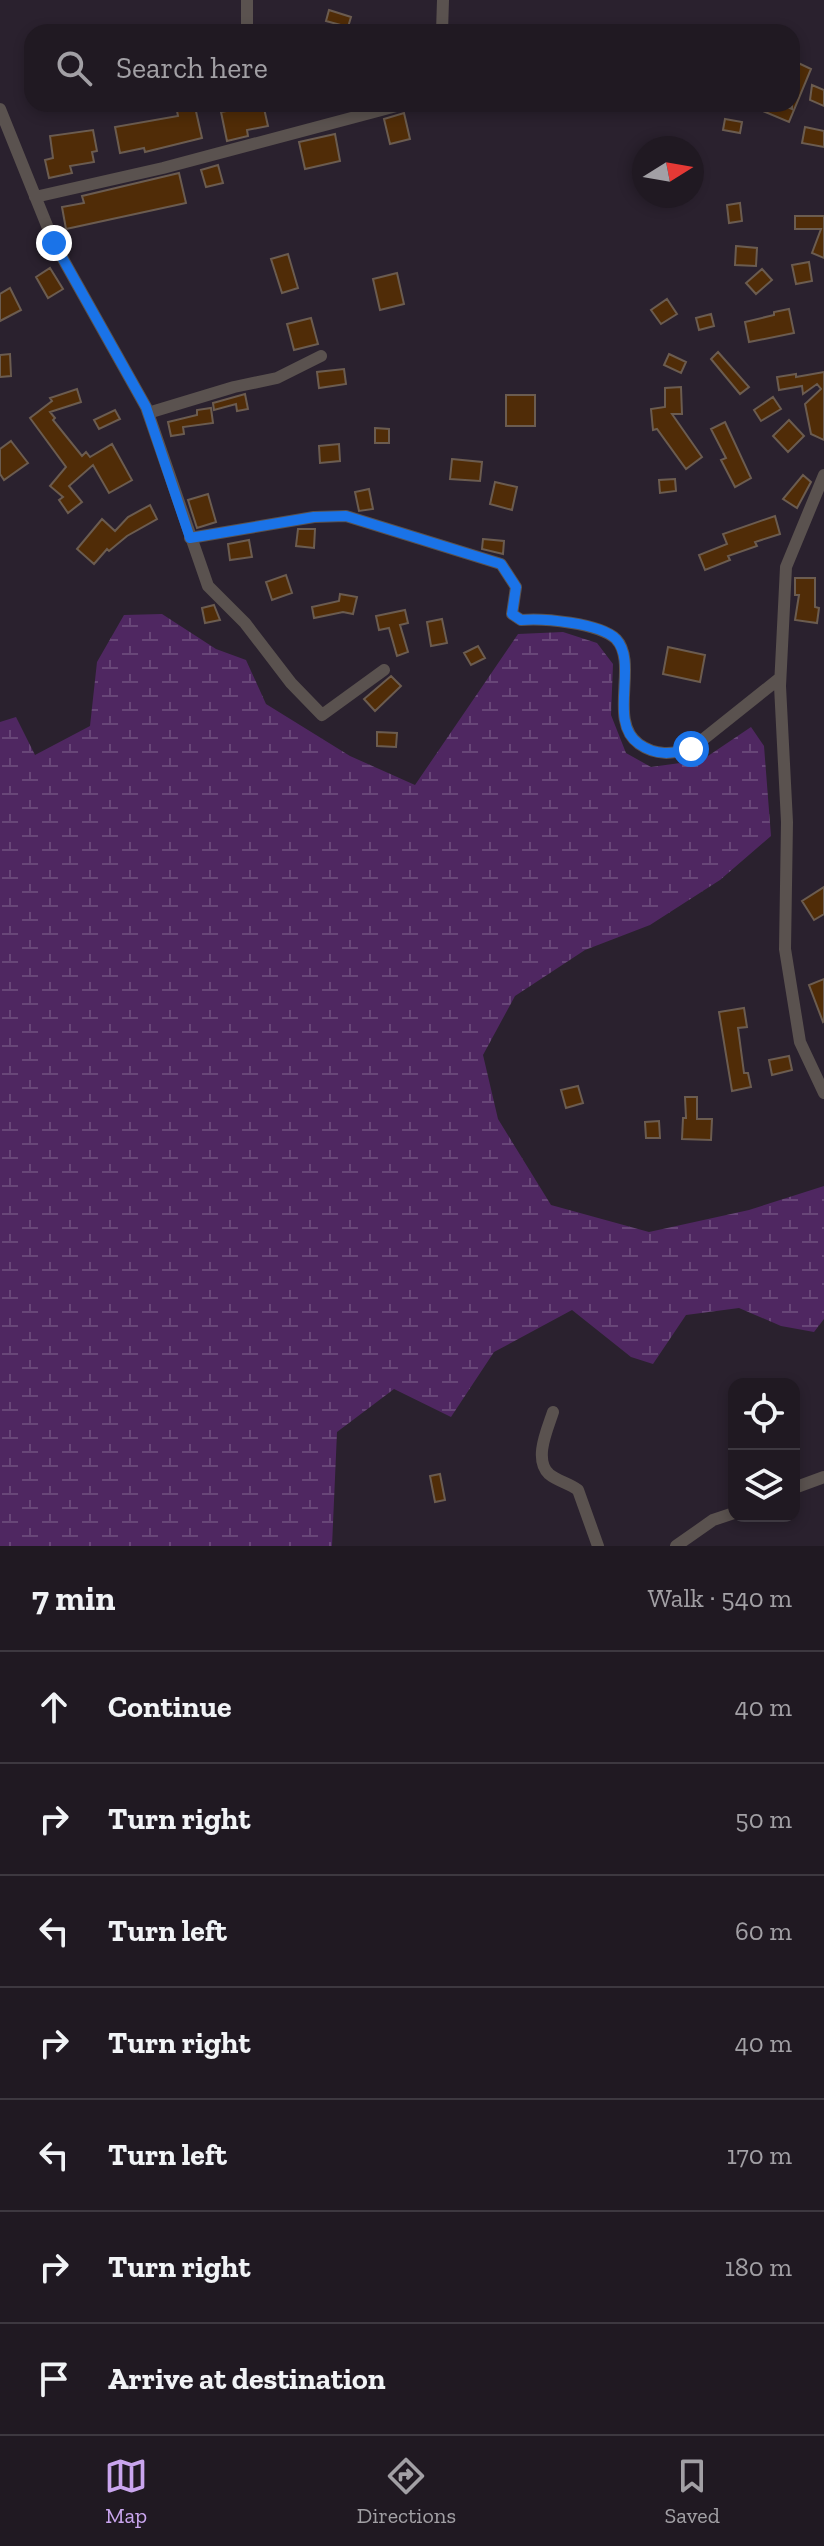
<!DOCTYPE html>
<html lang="en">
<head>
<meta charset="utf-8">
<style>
	:root { --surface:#201922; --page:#2d262f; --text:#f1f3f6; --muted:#a2a0a5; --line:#3d3840; --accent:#c9a5ee }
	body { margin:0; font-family:"Zilla Slab",serif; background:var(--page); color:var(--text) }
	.controls { position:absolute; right:24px; bottom:24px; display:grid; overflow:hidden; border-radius:16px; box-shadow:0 4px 12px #0003 }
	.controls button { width:72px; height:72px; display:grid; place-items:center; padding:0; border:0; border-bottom:2px solid var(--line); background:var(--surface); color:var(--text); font:40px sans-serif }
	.compass { position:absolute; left:632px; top:136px; width:72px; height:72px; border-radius:50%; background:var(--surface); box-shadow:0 4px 12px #0003; rotate:79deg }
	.stop { position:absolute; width:24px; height:24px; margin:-18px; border:6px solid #1a73e8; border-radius:50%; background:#fff }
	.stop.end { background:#1a73e8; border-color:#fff; box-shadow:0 2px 8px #0008 }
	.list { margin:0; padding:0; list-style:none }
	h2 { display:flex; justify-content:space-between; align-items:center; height:104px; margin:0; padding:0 32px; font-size:34px }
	h2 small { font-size:26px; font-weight:400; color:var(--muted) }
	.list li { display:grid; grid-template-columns:52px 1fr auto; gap:24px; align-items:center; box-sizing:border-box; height:112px; padding:0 32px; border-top:2px solid var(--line) }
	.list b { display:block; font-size:30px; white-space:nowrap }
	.list em { font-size:26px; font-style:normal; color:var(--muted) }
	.icon { flex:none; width:44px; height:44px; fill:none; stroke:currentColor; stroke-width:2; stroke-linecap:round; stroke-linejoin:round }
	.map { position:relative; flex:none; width:824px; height:1546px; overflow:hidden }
	.search { position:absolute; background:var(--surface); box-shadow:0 4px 12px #0003; left:24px; right:24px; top:24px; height:88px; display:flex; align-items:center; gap:20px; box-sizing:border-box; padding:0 28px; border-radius:24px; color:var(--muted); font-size:30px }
	.sheet { height:888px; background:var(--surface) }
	nav { display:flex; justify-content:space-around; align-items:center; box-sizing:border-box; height:112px; border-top:2px solid var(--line); background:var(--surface); font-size:22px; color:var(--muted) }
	nav a { display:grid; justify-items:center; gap:4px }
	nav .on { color:var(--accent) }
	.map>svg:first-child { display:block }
	.wetland { fill:url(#wetland-marsh) }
	.building { fill:#502c07; stroke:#6b5c50; stroke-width:2 }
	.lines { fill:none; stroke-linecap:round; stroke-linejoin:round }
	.minor { stroke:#5a524f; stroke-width:12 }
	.route { stroke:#1a73e8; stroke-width:10 }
</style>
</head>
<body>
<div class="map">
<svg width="824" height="1546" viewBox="0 0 824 1546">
	<defs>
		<pattern id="wetland-marsh" width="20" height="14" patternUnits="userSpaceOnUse" patternTransform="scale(2)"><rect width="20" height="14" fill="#4f2761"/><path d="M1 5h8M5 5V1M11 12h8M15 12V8" fill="none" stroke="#684678"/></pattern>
	</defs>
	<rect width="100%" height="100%" fill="#2a212e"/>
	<path class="wetland" d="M162,614L216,649L246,660L266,704L350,756L415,785L518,634L563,632L597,643L613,664L611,715L626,753L651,767L702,760L751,727L764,746L771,836L720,880L650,925L585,950L515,996L483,1055L498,1119L551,1205L649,1232L749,1210L824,1186V1319L814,1332L781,1326L739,1308L686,1315L653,1364L631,1357L572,1310L494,1352L451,1417L394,1389L337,1432L332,1546H0V722L16,717L35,755L90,726L97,662L124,615Z"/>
	<path class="building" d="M329,10L351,17L348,27L326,21Z
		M792,60L811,69L789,122L746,104H780L792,109Z
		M812,85L824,90V106L810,100Z
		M242,104H263L268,126L247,130L248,136L227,141L221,112L243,108Z
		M195,107L202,138L145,152L144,148L120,153L115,127L178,116L177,111Z
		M404,113L410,139L390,144L384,119Z
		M725,119L742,122L740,133L723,130Z
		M805,127L824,131V147L802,143Z
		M93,130L97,151L92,152L94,162L70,166L72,173L49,178L45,160L53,158L50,136Z
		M335,134L340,161L305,169L299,142Z
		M218,165L223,183L206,187L201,170Z
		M179,173L186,203L66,229L62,207L84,203L82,196Z
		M740,203L742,221L729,223L727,205Z
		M795,216H824V258L812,253L821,229H795Z
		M736,246L757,248L756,266L735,265Z
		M288,254L298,288L282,293L271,259Z
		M809,262L812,281L796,284L792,265Z
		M50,268L63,289L48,298L36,277Z
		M762,269L772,280L756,294L746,283Z
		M397,273L404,304L380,310L373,279Z
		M10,288L21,310L0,321V294Z
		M667,299L677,314L661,324L651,310Z
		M789,309L794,333L749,342L745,322L774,315V312Z
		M711,314L714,326L699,330L696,318Z
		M311,318L318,344L294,350L287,324Z
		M718,352L749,387L740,394L711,359Z
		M10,354L11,376L0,377V355Z
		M669,354L686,362L681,373L664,365Z
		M344,369L346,384L319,388L317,372Z
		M824,372V440L811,434L805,404L821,389L817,384L803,394L802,386L779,390L777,377L796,374V377Z
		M681,387L682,414H672L702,457L686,469L657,429L653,430L651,409L665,407V388Z
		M77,389L81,402L50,412L55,418L53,420L82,456L86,452L90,457L112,444L132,480L109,493L93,465L69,486L82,502L68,513L59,500L63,497L50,486L66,467L30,418L52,401L50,398Z
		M245,394L248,409L237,411L236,404L214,410L213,403Z
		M506,395H535V426H506Z
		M773,397L781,409L761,421L754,410Z
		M211,408L213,423L183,427L184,434L171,436L168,422L197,415V410Z
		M115,410L120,419L99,429L94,420Z
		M789,420L804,436L788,452L773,436Z
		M725,422L751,478L735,487L721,460L726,458L711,429Z
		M375,428L389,429V443H375Z
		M11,441L28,463L4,480L0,474V449Z
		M339,444L340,461L320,463L319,446Z
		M452,459L482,462L480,481L450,479Z
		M803,475L811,482L797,508L783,499Z
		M675,479L676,491L660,493L659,480Z
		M495,482L517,487L512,510L490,504Z
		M369,489L373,509L359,511L355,492Z
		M208,494L216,522L197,528L188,500Z
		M150,505L157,519L127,536L109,551L107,549L94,564L77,549L102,519L115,531L128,517Z
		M775,516L780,534L755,542L757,546L728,556L730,560L705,570L699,555L727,544L723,534Z
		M298,529H315L314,548L296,546Z
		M483,539L504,541L503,554L482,549Z
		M249,540L252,557L230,560L228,544Z
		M286,575L292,593L272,600L266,582Z
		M795,578H815V607L819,608L817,623L795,620L799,595H795Z
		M340,594L357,597L353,614L343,612L314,618L312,607L339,601Z
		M214,605L220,620L205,623L202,608Z
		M405,610L408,623L400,625L408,652L397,656L389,628L379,630L376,616Z
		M442,619L447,643L431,646L427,622Z
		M478,646L485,658L471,665L464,653Z
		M668,647L705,655L700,682L663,674Z
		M391,676L401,686L375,711L364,699Z
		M377,732L397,733L396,747L377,746Z
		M824,887V914L814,920L802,901Z
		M824,979V1021L823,1022L809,985Z
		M744,1008L747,1027L738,1028L744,1073H748L751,1087L732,1091L719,1012Z
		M789,1056L792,1070L772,1075L769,1060Z
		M578,1086L583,1103L566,1108L561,1090Z
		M685,1097H697V1119H712L711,1140L682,1139L683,1118H686Z
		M659,1121L660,1138H646L645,1122Z
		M440,1474L445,1500L435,1502L430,1476Z"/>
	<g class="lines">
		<path class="minor" d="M247,0V32
			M442,32L443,0
			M0,109L54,243L146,407L208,586L245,623L291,683L322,715L384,670
			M35,197L163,168L404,104
			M148,413L234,387L277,378L321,356
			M824,475L786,567L780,686L787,822L785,949L800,1042L824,1093
			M190,538L314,517L346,516L501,564L516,587L512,614L521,620C543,618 599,623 616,639C639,663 607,721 639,744C656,756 672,754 691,749L780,678
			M553,1412C548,1428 533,1459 549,1474C557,1481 569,1483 578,1490L598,1546
			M794,1488L824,1477
			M676,1546L713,1520L734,1513"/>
	</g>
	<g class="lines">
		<path class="route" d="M54,243L146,407L190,538L314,517L346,516L501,564L516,587L512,614L521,620C543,618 600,623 616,639C639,664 607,722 639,744C656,756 672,754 691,749"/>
	</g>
</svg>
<div class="controls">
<button><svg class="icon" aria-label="locate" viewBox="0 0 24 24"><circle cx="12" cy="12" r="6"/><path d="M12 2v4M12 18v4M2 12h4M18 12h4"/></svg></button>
<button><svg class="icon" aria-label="layers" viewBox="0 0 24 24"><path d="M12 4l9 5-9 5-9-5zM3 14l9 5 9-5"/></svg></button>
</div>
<svg class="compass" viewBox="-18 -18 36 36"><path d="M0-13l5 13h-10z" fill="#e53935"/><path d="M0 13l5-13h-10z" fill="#a2a0a5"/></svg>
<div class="stop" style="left:691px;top:749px"></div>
<div class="stop end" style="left:54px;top:243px"></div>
<div class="search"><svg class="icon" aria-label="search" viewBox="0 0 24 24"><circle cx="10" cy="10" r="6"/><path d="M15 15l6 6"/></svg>Search here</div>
</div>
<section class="sheet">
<h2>7 min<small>Walk · 540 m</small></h2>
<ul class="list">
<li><svg class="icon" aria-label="ahead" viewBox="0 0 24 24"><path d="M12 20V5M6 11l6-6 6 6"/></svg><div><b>Continue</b></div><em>40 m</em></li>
<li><svg class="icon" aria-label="right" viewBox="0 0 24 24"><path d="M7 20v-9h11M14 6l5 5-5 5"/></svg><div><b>Turn right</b></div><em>50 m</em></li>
<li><svg class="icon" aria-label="left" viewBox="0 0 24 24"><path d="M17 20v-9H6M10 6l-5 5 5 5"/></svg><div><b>Turn left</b></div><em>60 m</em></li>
<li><svg class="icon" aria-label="right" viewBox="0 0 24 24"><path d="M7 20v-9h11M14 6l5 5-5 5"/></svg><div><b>Turn right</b></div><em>40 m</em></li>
<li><svg class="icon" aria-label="left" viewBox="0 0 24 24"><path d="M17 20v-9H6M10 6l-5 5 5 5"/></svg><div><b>Turn left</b></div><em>170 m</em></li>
<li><svg class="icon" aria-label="right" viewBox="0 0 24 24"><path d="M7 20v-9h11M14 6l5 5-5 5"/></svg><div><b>Turn right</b></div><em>180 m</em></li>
<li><svg class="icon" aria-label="arrive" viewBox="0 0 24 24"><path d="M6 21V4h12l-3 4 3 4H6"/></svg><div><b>Arrive at destination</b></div></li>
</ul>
</section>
<nav>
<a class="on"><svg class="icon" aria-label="map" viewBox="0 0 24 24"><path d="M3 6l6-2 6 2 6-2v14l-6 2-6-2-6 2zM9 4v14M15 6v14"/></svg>Map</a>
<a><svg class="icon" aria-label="directions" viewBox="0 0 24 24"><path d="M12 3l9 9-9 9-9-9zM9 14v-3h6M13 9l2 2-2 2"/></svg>Directions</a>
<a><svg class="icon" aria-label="saved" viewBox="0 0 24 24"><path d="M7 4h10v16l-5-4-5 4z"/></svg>Saved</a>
</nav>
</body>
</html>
